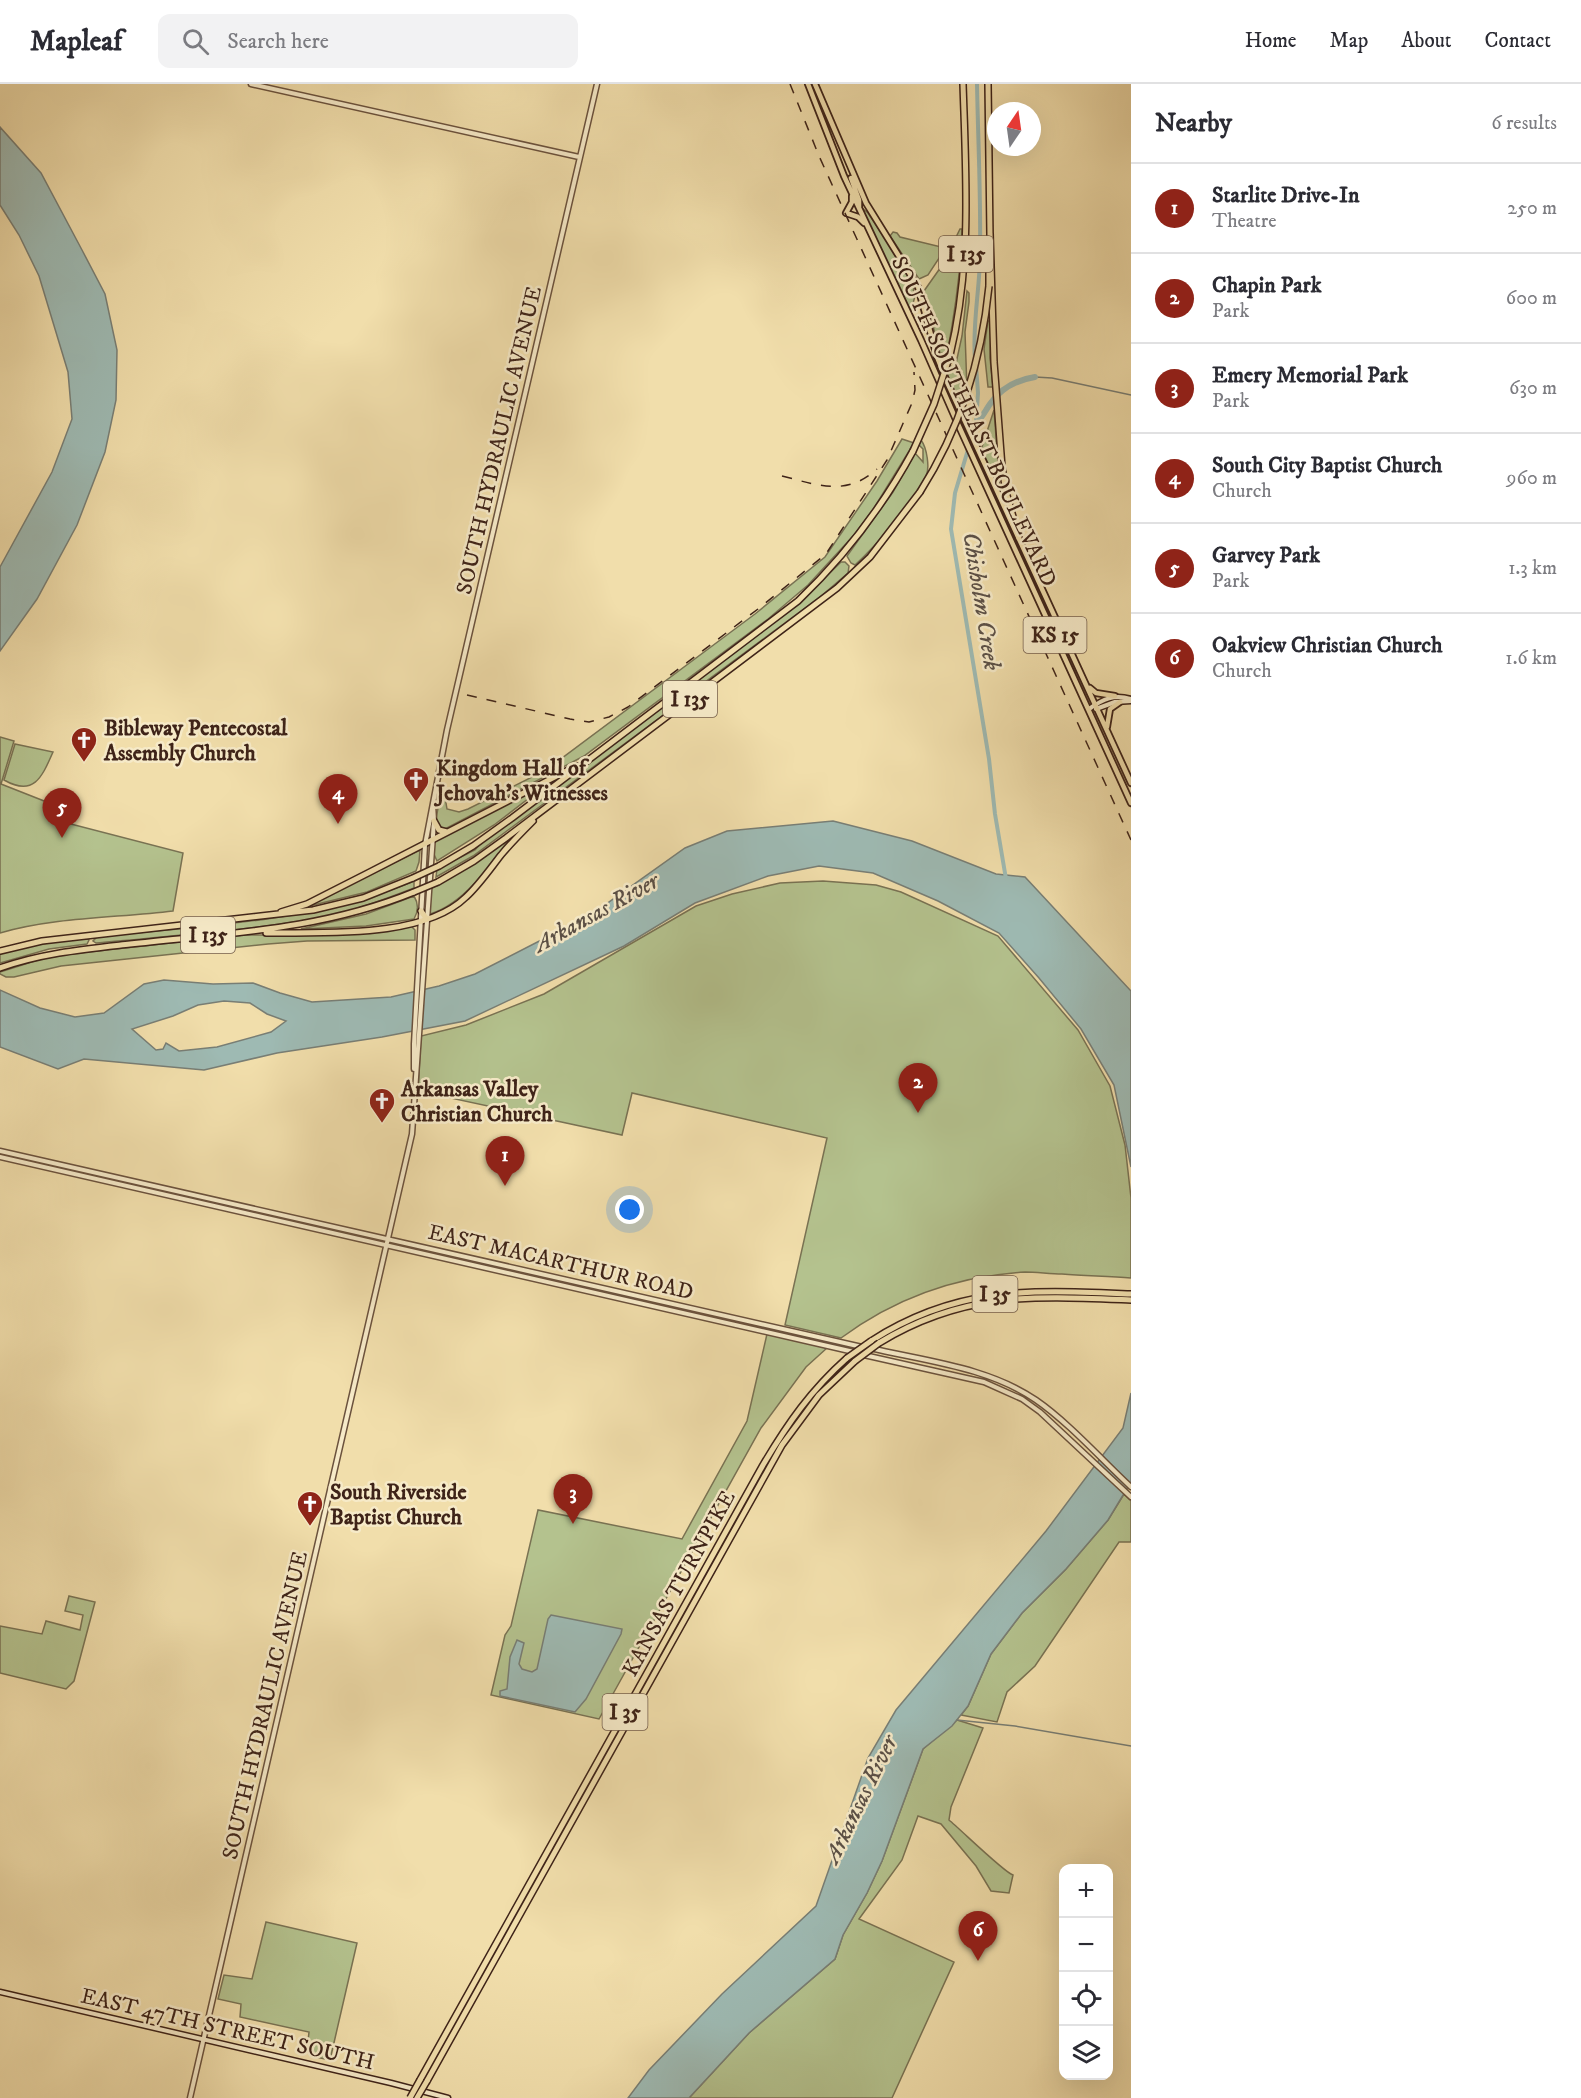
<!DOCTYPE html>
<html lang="en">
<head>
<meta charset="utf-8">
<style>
	:root { --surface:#fff; --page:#f2f2f3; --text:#2b2b33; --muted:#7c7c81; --line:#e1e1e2; --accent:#8f2418 }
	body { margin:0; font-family:"IM FELL DW Pica",serif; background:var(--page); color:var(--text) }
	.controls { position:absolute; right:18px; bottom:18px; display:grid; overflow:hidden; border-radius:12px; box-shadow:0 6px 24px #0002 }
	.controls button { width:54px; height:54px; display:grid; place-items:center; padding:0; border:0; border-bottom:2px solid var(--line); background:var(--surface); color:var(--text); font:30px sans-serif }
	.compass { position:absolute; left:987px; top:18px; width:54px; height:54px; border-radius:50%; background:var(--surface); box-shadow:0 6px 24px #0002; rotate:13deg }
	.you { position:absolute; left:630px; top:1126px; width:21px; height:21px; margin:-15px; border:4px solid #fff; border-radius:50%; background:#1a73e8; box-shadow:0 0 0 9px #1a73e833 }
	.badge { display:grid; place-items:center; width:39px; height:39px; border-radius:50%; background:var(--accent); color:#fff; font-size:20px; font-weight:700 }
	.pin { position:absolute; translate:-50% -50px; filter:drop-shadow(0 2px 3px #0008) }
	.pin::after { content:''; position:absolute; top:32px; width:21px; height:18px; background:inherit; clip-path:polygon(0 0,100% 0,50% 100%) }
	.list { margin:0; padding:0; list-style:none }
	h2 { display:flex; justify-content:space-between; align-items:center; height:78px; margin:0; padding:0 24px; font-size:26px }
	h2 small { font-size:20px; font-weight:400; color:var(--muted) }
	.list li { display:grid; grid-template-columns:39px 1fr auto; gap:18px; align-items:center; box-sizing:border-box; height:90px; padding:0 24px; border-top:2px solid var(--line) }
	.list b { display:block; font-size:22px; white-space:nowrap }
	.list p { margin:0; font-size:20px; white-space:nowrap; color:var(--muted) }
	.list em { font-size:20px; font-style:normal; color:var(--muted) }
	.icon { flex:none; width:33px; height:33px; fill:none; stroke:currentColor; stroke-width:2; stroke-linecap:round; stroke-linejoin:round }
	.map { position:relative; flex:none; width:1131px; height:2014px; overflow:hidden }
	header { display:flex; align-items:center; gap:36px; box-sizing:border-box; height:84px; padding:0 30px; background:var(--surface); border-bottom:2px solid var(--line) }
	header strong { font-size:28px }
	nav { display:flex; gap:33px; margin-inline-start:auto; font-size:21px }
	.search { width:420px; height:54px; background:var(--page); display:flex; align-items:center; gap:15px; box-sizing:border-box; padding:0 21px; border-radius:12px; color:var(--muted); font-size:22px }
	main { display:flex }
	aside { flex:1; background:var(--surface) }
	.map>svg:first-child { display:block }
	.green { fill:#b4c28e; stroke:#797253; stroke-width:1.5 }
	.water { fill:#9ebab3; stroke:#787e75; stroke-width:1.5; fill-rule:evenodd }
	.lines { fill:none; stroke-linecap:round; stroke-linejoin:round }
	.stream { stroke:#787e75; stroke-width:1.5 }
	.canal { stroke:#9ebab3; stroke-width:4 }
	.river { stroke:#9ebab3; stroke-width:6 }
	.tertiary-casing { stroke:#6b523d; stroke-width:7 }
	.secondary-casing { stroke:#3e2318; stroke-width:7 }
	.primary-casing { stroke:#3e2318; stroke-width:8 }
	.motorway-casing { stroke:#3e2318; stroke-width:8 }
	.tertiary { stroke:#f6eac8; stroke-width:4 }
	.secondary { stroke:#f6eac8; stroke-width:4 }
	.primary { stroke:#f1deab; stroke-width:4.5 }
	.motorway { stroke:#f1deab; stroke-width:5 }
	.rail { stroke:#3e2318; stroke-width:1.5; stroke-dasharray:10 10; stroke-linecap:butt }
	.motorway-bridge-casing { stroke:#3e2318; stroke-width:8; stroke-linecap:butt }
	.motorway-bridge { stroke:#f1deab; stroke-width:5 }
	.labels { text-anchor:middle; stroke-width:5; stroke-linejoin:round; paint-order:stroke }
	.shield { fill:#f6eac8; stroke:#755f4d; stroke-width:1.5 }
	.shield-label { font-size:21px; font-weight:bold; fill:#3e2318 }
	.street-label { font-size:22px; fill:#3e2318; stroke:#f6eac8 }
	.poi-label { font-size:22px; font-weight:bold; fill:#3e2318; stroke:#f6eac8; text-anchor:start }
	.water-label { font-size:24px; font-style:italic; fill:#5b5046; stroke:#f6eac8 }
</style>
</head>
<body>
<header>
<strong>Mapleaf</strong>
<div class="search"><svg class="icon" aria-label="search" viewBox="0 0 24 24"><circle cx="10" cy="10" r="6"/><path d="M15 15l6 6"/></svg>Search here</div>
<nav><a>Home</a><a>Map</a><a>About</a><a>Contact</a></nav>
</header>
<main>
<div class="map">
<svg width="1131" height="2014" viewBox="0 0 1131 2014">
	<rect width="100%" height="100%" fill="#f1deab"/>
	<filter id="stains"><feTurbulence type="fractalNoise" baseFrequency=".00333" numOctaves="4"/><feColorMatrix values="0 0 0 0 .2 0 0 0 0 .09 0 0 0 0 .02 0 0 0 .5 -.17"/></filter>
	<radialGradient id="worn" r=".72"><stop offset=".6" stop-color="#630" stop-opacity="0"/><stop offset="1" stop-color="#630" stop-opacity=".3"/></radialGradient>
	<path class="green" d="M862,124L868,129L899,175L914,202L913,210L915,212L911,227H909Z
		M960,145H962C961,188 955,228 947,270L940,269L924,207L943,180Z
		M893,148L897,149L900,153L941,163L944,161L947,162L928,191L919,195L890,152Z
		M967,207L969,209V218L965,248L967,306L961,322L947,291L950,282L955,284L962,252Z
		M988,237H991L990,274L993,303H988L984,265Z
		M994,326L1000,406L981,366Z
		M902,355L914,359L874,424L854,451L808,501L768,535L584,672L445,745L439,742L436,735L440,713H445L447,725L459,728L468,725L546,686L755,530L825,473L877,397Z
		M921,356C927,364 930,384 926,392C915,417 876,462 855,481L851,479L847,472L893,408L915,369L923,378V365L919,361Z
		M841,478H845L849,482L848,489L820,513L682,615L681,609L797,521Z
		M676,613L679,617L677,621L473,772L436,793L437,785L475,766L483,757Z
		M0,653L14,657L1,700L72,728L67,739L183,769L173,827C116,834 56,833 0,849Z
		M15,660L53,668C42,693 34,713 4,696Z
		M550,698L494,741L437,777L433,768V758Z
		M509,755C490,783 463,820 430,830V805L484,773Z
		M420,766L419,778L416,787L367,808L305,823Z
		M414,797V804C383,816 351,828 318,834C245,847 170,852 96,859L93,857L97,853C204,841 313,839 414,797Z
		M823,797L876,801L901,808L998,852L1078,946L1110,1002L1125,1061L1131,1114V1194C1108,1192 1085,1192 1062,1190C1050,1190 1037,1188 1025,1188C957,1192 895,1214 841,1254L785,1241L827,1054L632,1009L622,1051L418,1007L421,952L466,941L544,910L696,822L732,810L780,799Z
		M414,812C419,820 418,828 414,835L366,842L301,845L366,830Z
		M411,842L415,846V856L307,857L268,860L61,882L14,893H6L0,890V888L41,875L70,870L244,851H314Z
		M86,854L89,856L87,860L49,865L0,879V870C28,861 56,857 86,854Z
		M767,1250L827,1264L806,1283L761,1344L599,1635L491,1611L505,1551L511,1542L538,1426L682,1455L747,1337Z
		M1124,1410L1131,1417V1458H1119L1035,1582L1007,1608L997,1638L961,1631L968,1622L991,1570L1022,1529L1066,1485L1108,1436Z
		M69,1512L95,1518L74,1597L66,1605L0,1589V1542L42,1550L46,1537L80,1546L83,1531L65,1527Z
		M957,1636L983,1644L951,1723L949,1736C960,1745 1005,1789 1013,1791L1009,1809L991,1807L976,1782L941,1740L918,1732L902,1776L859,1835L954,1878L892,2014H689L749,1949L835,1875L843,1851L867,1809L882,1777L923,1665Z
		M266,1838L357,1859L330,1976L311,1972L313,1960L308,1957L309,1948L240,1933L241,1920L218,1915L224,1891L252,1895Z"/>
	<path class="water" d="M0,43L41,89L82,166L105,210L117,266L116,316L105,368L77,441L37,515L0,567V483L52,388L72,335L68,288L39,192L19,151L0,121Z
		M833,737L912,757L996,790L1025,793L1131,907V1083L1114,1001L1081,945L1039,894L999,849L938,817L873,789L819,782L768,792L695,819L624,862L465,937L382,953L277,969L204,986L84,975L58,985L0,963V906L40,924L75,933L104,929L144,900L164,896L213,900L253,899L280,909L312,918L391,913L439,902L475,890L592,830L685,764L727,747ZM224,917L250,919L267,930L286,937L271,948L217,963L179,967L166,959L163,965L156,966L132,945L173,932L198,921Z
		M1131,1309V1398L1108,1436L1066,1485L1022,1529L991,1570L968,1622L952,1642L923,1665L882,1777L867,1809L843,1851L835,1875L749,1949L689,2014H628L649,1986L722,1910L816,1822L868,1674L896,1626L1046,1447L1123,1344Z
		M551,1531L622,1545L621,1550L586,1615L575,1628L500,1612V1607L507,1605L510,1573L517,1556L524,1559L519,1580L522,1585L532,1588L537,1585L548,1535Z"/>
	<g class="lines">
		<path class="stream" d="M1035,293L1052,294L1131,311
			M957,1636L1015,1642L1131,1662"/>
		<path class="canal" d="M975,275C972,240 980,205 980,170C981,113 978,56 977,0
			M976,282L978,309L976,339L955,409L951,445L989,675L995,730L1006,795"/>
		<path class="river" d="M976,339C983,333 985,327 990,320C1001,304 1016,296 1035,293"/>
		<g class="tertiary-casing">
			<path id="tertiary" d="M251,0L579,73
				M414,985V960L425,761L447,646L597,0
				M0,1067L862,1263
				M0,1073L854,1268
				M870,1264C925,1277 988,1283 1036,1316C1068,1338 1102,1376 1131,1403
				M864,1271L984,1298L1022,1315L1040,1328L1131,1413
				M190,2014L412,1050L434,737L433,720"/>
		</g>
		<g class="secondary-casing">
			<path id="secondary" d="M1089,625C1103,615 1114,610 1131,615
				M1096,625L1115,618L1131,617
				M0,1908L391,1999L448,2014"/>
		</g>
		<g class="primary-casing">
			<path id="primary" d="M808,0L844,92L921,256L957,338L1131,719
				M815,0L866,119L918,203L937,273L947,298L1131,699
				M851,94L859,116V123
				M852,112V118L846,129L858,133L864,139
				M1090,604L1096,609L1115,612
				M1107,643L1110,625L1120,618"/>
		</g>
		<g class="motorway-casing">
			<path id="motorway" d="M988,0L990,152
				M990,149L994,278L1002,383L1006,408L1019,454
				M989,202V182
				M950,271C972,181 966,92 963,0
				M434,737L439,746L447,748
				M439,782L473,762L512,734L798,517C845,472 882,424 913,367
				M438,798L474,777L506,754L837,504L870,473L920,408
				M421,827L426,834
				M281,828L307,820L368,789L576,682
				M266,849C323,848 423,855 466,813C479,801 490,785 501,771C511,759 522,748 533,737
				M0,867L42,857L313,826L363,814L413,794
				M0,884C42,869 86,865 130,860C228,849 321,846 414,808
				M871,1257C958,1201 1033,1206 1131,1210
				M879,1259C964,1207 1036,1212 1131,1216
				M420,1996L763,1381C788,1339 811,1306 847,1274
				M427,1997L782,1361L819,1311L855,1277"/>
		</g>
		<use href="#tertiary" class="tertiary"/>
		<use href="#secondary" class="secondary"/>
		<use href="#primary" class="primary"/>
		<use href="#motorway" class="motorway"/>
		<path class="rail" d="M790,0L819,72L1131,756
			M782,392C818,401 846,413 877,385
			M467,611L570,635L589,638L609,633L628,623L758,525L826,470L887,376L912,319L915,306L914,288"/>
		<g class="motorway-bridge-casing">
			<path id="motorway-bridge" d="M913,367L934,320L950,271
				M920,408C960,345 982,275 989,202
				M413,794L439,782
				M414,808L438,798
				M847,1274L871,1257
				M855,1277L879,1259
				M410,2014L420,1996
				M417,2014L427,1997"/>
		</g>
		<use href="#motorway-bridge" class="motorway-bridge"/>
	</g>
	<defs>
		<g id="church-pin" transform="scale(1.35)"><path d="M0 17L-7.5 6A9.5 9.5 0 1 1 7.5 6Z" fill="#8f2418" stroke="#f6eac8"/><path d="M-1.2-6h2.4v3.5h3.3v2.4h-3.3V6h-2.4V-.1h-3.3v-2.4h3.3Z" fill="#fff"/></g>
	</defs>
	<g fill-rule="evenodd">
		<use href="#church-pin" x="84" y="656"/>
		<use href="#church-pin" x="416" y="696"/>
		<use href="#church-pin" x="382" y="1017"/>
		<use href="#church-pin" x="310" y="1420"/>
	</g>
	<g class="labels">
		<g class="shield">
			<rect x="939" y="152" width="54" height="36" rx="4.5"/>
			<rect x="1023.5" y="533" width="63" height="36" rx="4.5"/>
			<rect x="663" y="597" width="54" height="36" rx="4.5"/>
			<rect x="181" y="833" width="54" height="36" rx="4.5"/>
			<rect x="972.5" y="1192" width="45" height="36" rx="4.5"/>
			<rect x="602.5" y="1610" width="45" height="36" rx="4.5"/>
		</g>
		<g class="shield-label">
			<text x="966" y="177">I 135</text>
			<text x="1055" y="558">KS 15</text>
			<text x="690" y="622">I 135</text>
			<text x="208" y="858">I 135</text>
			<text x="995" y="1217">I 35</text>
			<text x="625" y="1635">I 35</text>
		</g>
		<g class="street-label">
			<text transform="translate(975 337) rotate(65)" y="8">SOUTH SOUTHEAST BOULEVARD</text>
			<text transform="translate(498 356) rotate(-77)" y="8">SOUTH HYDRAULIC AVENUE</text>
			<text transform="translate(561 1177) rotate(13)" y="8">EAST MACARTHUR ROAD</text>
			<text transform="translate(678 1499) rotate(-61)" y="8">KANSAS TURNPIKE</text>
			<text transform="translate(264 1621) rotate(-77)" y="8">SOUTH HYDRAULIC AVENUE</text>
			<text transform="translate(228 1944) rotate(13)" y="8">EAST 47TH STREET SOUTH</text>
		</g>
		<g class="poi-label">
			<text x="104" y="651">Bibleway Pentecostal<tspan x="104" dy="25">Assembly Church</tspan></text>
			<text x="436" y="691">Kingdom Hall of<tspan x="436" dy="25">Jehovah's Witnesses</tspan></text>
			<text x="401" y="1012">Arkansas Valley<tspan x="401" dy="25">Christian Church</tspan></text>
			<text x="330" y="1415">South Riverside<tspan x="330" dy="25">Baptist Church</tspan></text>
		</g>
		<g class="water-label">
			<text transform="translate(982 517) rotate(81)" y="8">Chisholm Creek</text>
			<text transform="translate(596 828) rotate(-29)" y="8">Arkansas River</text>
			<text transform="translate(860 1715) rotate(-64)" y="8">Arkansas River</text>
		</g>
	</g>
	<rect width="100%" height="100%" filter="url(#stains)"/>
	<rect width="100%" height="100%" fill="url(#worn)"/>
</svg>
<div class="controls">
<button>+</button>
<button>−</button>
<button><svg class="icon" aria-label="locate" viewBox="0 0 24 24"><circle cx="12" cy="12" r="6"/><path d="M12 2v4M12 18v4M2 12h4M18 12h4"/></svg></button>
<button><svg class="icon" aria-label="layers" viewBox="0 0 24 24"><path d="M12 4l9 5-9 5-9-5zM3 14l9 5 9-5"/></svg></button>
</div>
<svg class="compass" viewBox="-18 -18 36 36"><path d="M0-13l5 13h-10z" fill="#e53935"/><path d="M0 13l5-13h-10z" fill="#7c7c81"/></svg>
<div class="you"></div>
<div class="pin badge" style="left:505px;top:1102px">1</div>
<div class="pin badge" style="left:918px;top:1029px">2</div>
<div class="pin badge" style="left:573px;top:1440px">3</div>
<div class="pin badge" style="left:338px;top:740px">4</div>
<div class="pin badge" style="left:62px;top:754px">5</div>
<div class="pin badge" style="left:978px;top:1877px">6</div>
</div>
<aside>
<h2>Nearby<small>6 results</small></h2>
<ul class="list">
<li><span class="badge">1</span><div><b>Starlite Drive-In</b><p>Theatre</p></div><em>250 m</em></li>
<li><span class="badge">2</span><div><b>Chapin Park</b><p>Park</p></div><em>600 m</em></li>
<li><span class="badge">3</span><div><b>Emery Memorial Park</b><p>Park</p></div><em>630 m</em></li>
<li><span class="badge">4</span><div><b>South City Baptist Church</b><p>Church</p></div><em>960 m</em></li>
<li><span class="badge">5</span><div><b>Garvey Park</b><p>Park</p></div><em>1.3 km</em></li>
<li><span class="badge">6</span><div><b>Oakview Christian Church</b><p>Church</p></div><em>1.6 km</em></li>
</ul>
</aside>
</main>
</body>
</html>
